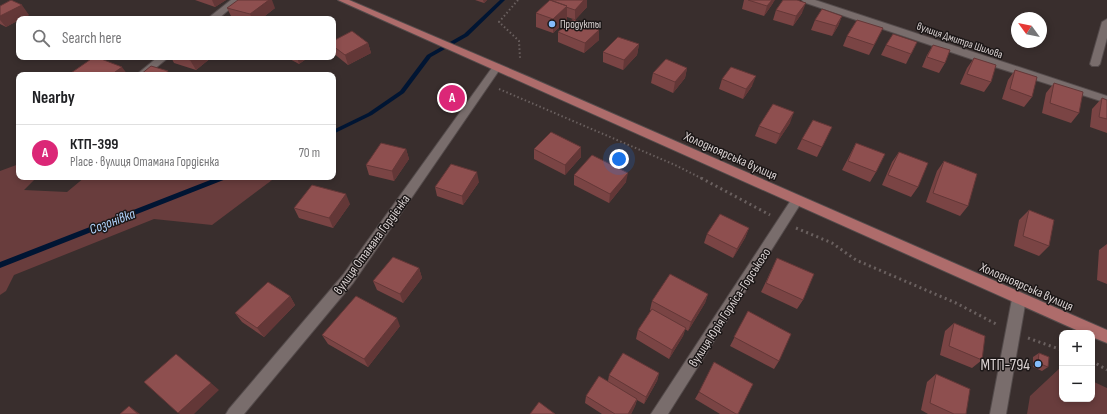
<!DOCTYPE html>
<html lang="en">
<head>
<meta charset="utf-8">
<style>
	:root { --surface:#fff; --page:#f2f2f2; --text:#202124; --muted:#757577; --line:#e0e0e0; --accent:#db2777 }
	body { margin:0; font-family:"Sofia Sans Condensed",sans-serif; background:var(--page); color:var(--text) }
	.controls { position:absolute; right:12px; bottom:12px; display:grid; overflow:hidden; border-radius:8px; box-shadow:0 2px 6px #0003 }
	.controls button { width:36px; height:36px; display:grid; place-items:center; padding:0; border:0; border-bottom:1px solid var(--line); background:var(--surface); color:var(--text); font:20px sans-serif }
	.compass { position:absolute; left:1011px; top:12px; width:36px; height:36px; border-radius:50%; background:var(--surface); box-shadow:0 2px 6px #0003; rotate:303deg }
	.you { position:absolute; left:619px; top:159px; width:14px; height:14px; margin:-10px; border:3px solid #fff; border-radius:50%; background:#1a73e8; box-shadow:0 0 0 6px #1a73e833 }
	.badge { display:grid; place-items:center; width:26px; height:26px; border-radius:50%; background:var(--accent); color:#fff; font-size:13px; font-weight:700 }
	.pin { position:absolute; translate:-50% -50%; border:2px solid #fff; box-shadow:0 1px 4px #0006 }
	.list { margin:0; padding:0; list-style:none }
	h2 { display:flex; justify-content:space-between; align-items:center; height:52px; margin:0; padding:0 16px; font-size:17px }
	h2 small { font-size:13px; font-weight:400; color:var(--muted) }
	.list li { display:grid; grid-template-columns:26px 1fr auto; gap:12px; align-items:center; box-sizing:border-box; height:56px; padding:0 16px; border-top:1px solid var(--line) }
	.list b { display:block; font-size:15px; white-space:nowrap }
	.list p { margin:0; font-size:13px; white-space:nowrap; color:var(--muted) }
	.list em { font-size:13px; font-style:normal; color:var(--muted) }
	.icon { flex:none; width:22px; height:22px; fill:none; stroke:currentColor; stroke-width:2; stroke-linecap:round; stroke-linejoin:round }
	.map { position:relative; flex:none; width:1107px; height:414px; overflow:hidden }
	.search { position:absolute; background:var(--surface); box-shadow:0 2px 6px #0003; left:16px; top:16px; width:320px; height:44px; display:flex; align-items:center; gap:10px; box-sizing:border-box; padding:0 14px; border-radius:8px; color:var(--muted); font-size:15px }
	.panel { position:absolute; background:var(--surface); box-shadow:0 2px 6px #0003; left:16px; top:72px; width:320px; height:108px; border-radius:8px }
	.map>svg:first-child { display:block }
	.green { fill:#693d3d }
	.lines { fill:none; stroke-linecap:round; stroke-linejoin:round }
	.stream { fill:#001533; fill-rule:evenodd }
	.minor-casing { stroke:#544b4b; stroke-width:2 }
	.major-casing { stroke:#544b4b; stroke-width:2 }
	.path-far1 { stroke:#6a605f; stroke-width:2; stroke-dasharray:1.5 2.5; stroke-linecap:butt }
	.path { stroke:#6a605f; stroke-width:3; stroke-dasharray:2 3.5; stroke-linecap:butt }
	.minor { fill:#796d6c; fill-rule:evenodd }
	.major { fill:#ae6c6b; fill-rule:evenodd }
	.wall { fill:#7a4444 }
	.shaded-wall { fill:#633737 }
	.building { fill:#8e4f4f; stroke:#633737 }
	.poi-dot { fill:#84bcfb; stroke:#1c1717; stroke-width:1.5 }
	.labels { text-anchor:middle; stroke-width:3; stroke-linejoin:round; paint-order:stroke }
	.far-poi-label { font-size:11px; fill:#dad2d2; stroke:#1c1717; text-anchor:start }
	.far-street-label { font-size:11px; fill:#dad2d2; stroke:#1c1717 }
	.street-label { font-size:13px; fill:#dad2d2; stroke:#1c1717 }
	.water-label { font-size:14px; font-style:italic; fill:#b1d4fd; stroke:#1c1717 }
	.near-poi-label { font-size:16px; fill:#dad2d2; stroke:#1c1717; text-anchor:end }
</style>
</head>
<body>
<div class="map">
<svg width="1107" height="414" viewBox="0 0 1107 414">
	<rect width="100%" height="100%" fill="#392e2d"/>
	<path class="green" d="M19,164V177H37L24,190L67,192L85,177H276L212,225L154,219L14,275L6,291L0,295V171Z
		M1061,367L1062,399H1092V381L1107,388V414H1027L1030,396Z"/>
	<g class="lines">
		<path class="stream" d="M500,0H505L468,36L431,57L404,93L372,115L333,134V130L368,113L400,91L427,55L464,34Z
			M218,177H227L226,179L0,268V262Z"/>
		<g class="minor-casing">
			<path id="minor" d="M231,0H240L218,19H207Z
				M802,0H815L1107,96V103L992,66L803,2Z
				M1107,19V38L1100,64L1098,66H1092L1090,64L1102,22Z
				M158,57H169L147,75H136Z
				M497,64L500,65L502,67L500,69L353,283L244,414H226L229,409L343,275L494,65Z
				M797,195L801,197L803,200L801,203L668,414H651L793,197Z
				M1019,293L1024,295L1026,299L1006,414H990L1012,299L1014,295Z"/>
		</g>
		<g class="major-casing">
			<path id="major" d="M338,0H349L529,77L1107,330V343L1092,337V333H1083Z"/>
		</g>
		<path class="path-far1" d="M518,0L499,22L519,41L520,58
			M499,89L675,165L703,179"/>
		<path class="path" d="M701,178L770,215
			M796,228L832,243L856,260L956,303L996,324
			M1028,338L1062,350
			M1092,361L1107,370"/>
		<use href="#minor" class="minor"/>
		<use href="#major" class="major"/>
	</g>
	<path class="wall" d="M195,0H226L215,7Z
		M475,0H487L484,3Z
		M550,0H587V7L575,20L599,40L584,53L558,42V32L573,19L567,17V20L553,33L536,27V13Z
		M744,0H772L773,3L764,16L742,9Z
		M0,6L29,15L19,19V20L6,27L0,24Z
		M227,8H275L261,19H236L232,18Z
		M776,10L802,13L793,26L773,20Z
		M842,16L838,26L832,36L811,30L815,20Z
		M847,36L878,38L869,55L843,46Z
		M333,41L368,43L371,53L348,65L333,53Z
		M917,42L906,64L881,55L886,45Z
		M639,44L637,55L623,70L603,62V52Z
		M933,45L945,63L939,73L922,67L927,55Z
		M171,57H212L196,70L174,63Z
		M286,57H309L299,64Z
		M974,58L991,82L984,92L960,84L967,68Z
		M687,68L685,78L673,93L651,83L653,73Z
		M1015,70L1032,97L1024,107L1002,99L1008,80Z
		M722,79L752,86L743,99L719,89Z
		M1054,83L1079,113L1071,123L1042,113L1046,93Z
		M456,91L457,97L452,102L447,100L446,95Z
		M1102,98L1107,100V133L1090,127L1092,109Z
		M790,123L776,144L755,136L759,126Z
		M827,137L817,157L797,149L802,139Z
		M856,143L876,172L870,182L842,170Z
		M581,147V157L565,175L534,159V149Z
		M406,149L409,159L394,181L369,175L366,165Z
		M899,152L918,187L911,197L882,185L892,162Z
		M944,161L968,206L960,216L926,202L937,171Z
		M574,175L626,182L609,203L574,185Z
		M479,182L463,205L437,196L435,187Z
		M350,204L333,228L299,218L294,208Z
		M1029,210L1049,246L1039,256L1014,246L1019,220Z
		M749,228L745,238L733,258L704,243L707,234Z
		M1107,244V284L1097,280L1099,250Z
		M777,258L803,300L797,309L761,292Z
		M419,268L422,278L403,303L377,290L373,281Z
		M708,294L705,303L688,331L685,329L683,336L669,359L636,339L638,330L651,311L650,310L652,301Z
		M290,296L295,305L264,337L242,322L235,313Z
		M748,311L779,361L774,369L730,346Z
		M954,323L982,360L972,368L940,355L945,331Z
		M400,326L368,367L328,344L322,335Z
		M1039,353L1048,367L1042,371L1033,367V357Z
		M659,373L657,381L644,404L637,400L635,406L631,414H602L585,403L586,396L608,381L609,375Z
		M936,374L966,414H928L921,410L927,382Z
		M699,392L738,414H720L695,399Z"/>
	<path class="shaded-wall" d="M212,0H226L215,7Z
		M269,0H272L275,8L261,19H252L250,14Z
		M483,0H487L484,3Z
		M584,0H587V7L575,20V10Z
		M772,0H775L773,3L764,16L767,6Z
		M806,3L802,13L793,26L796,16Z
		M22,5L29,15L22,19H19V20L6,27L0,20V16Z
		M567,6V20L553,33V19Z
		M842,16L838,26L832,36L836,26Z
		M599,30V40L584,53L585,43Z
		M368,43L371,53L348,65L345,55Z
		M639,44L637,55L623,70L624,60Z
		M194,57H212L196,70L190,60Z
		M297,57H309L299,64Z
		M122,67L128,75H111Z
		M687,68L685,78L673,93L675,82Z
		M168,71L170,75H163Z
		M756,76L752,86L743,99L746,89Z
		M456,91L457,97L452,102L451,97Z
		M794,112L790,123L776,144L780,134Z
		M581,147V157L565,175V165Z
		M406,149L409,159L394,181L392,171Z
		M477,172L479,182L463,205L462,196Z
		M628,173L626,182L609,203L610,194Z
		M346,194L350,204L333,228L329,218Z
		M749,228L745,238L733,258L737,249Z
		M419,268L422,278L403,303L400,294Z
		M708,294L705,303L688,331L691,322Z
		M290,296L295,305L264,337L257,328Z
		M397,318L400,326L368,367L364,359Z
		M686,328L683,336L669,359L672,350Z
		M659,373L657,381L644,404L646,397Z
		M211,383L219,390L194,414H180L178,413Z
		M637,399L635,406L631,414H628Z
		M129,406L140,414H138Z"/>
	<path class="building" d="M11,0L22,5L0,16V6Z
		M238,0H269L250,14L227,8Z
		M550,0L567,6L553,19L536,13Z
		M550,0H584L575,10L566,7L567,6Z
		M748,0H772L767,6Z
		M783,0H797L806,3L796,16L776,10Z
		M822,9L842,16L836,26L815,20Z
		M573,19L599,30L585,43L558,32Z
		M857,20L883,28L874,45L847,36Z
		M352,31L368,43L345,55L333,46V41Z
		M893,34L917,42L911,54L886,45Z
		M618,37L639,44L624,60L603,52Z
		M933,45L950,50L945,63L927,57Z
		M94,57H96L122,67L111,75H77L71,73Z
		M182,57H194L190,60Z
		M974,58L996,65L991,82L967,74Z
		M666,59L687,68L675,82L653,73Z
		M151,66L168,71L163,75H140Z
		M731,67L756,76L746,89L722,79Z
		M1015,70L1037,77L1032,97L1010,89Z
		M1054,83L1083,92L1079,113L1050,103Z
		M451,89L456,91L451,97L446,95Z
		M1102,98L1107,100V119L1099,117Z
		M773,104L794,112L780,134L759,126Z
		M813,120L832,127L822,147L802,139Z
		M551,132L581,147L565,165L534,149Z
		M381,143L406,149L392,171L366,165Z
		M856,143L885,154L876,172L848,161Z
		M899,152L928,163L918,187L888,175Z
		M592,155L628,173L610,194L574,175Z
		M944,161L977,174L968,206L933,193Z
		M451,164L477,172L462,196L435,187Z
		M312,185L346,194L329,218L294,208Z
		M1029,210L1054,220L1049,246L1023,236Z
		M720,214L749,228L737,249L707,234Z
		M393,257L419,268L400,294L373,281Z
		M777,258L814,274L803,300L766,283Z
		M670,274L708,294L691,322L652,301Z
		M268,282L290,296L257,328L235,313Z
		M356,296L397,318L364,359L322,335Z
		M652,309L686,328L672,350L638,330Z
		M748,311L791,334L779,361L734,337Z
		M954,323L985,336L982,360L949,346Z
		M623,353L659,373L646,397L609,375Z
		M1039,353L1049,357L1048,367L1038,363Z
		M176,354L211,383L178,413L144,382Z
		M714,362L753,384L738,414H736L699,392Z
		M936,374L970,389L966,414H954L930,403Z
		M599,376L637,399L628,414H615L586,396Z
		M539,402L555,414H530Z
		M129,406L138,414H120Z"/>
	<g class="poi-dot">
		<circle cx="552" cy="24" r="4"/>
		<circle cx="1038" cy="364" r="4"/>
	</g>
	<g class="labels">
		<g class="far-poi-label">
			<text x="560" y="28">Продукты</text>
		</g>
		<g class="far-street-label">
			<text transform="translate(960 40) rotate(19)" y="4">вулиця Дмитра Шилова</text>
		</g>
		<g class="street-label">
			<text transform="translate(731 155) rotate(24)" y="5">Холодноярська вулиця</text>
			<text transform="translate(371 244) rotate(-54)" y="5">вулиця Отамана Гордієнка</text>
			<text transform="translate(1027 286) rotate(24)" y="5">Холодноярська вулиця</text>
			<text transform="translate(729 307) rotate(-57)" y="5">вулиця Юрія Горліса-Горського</text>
		</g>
		<g class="water-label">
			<text transform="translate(112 221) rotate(-21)" y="5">Созонівка</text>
		</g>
		<g class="near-poi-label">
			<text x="1030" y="370">МТП-794</text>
		</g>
	</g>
</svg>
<div class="controls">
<button>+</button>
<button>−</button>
</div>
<svg class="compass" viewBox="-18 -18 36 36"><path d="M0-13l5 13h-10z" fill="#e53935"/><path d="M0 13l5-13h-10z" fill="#757577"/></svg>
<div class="you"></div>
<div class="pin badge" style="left:452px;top:98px">A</div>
<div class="search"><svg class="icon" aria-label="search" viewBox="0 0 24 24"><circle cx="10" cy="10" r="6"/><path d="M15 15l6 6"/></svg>Search here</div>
<section class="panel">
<h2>Nearby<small></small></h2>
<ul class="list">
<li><span class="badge">A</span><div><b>КТП-399</b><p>Place · вулиця Отамана Гордієнка</p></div><em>70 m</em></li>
</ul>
</section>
</div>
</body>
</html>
